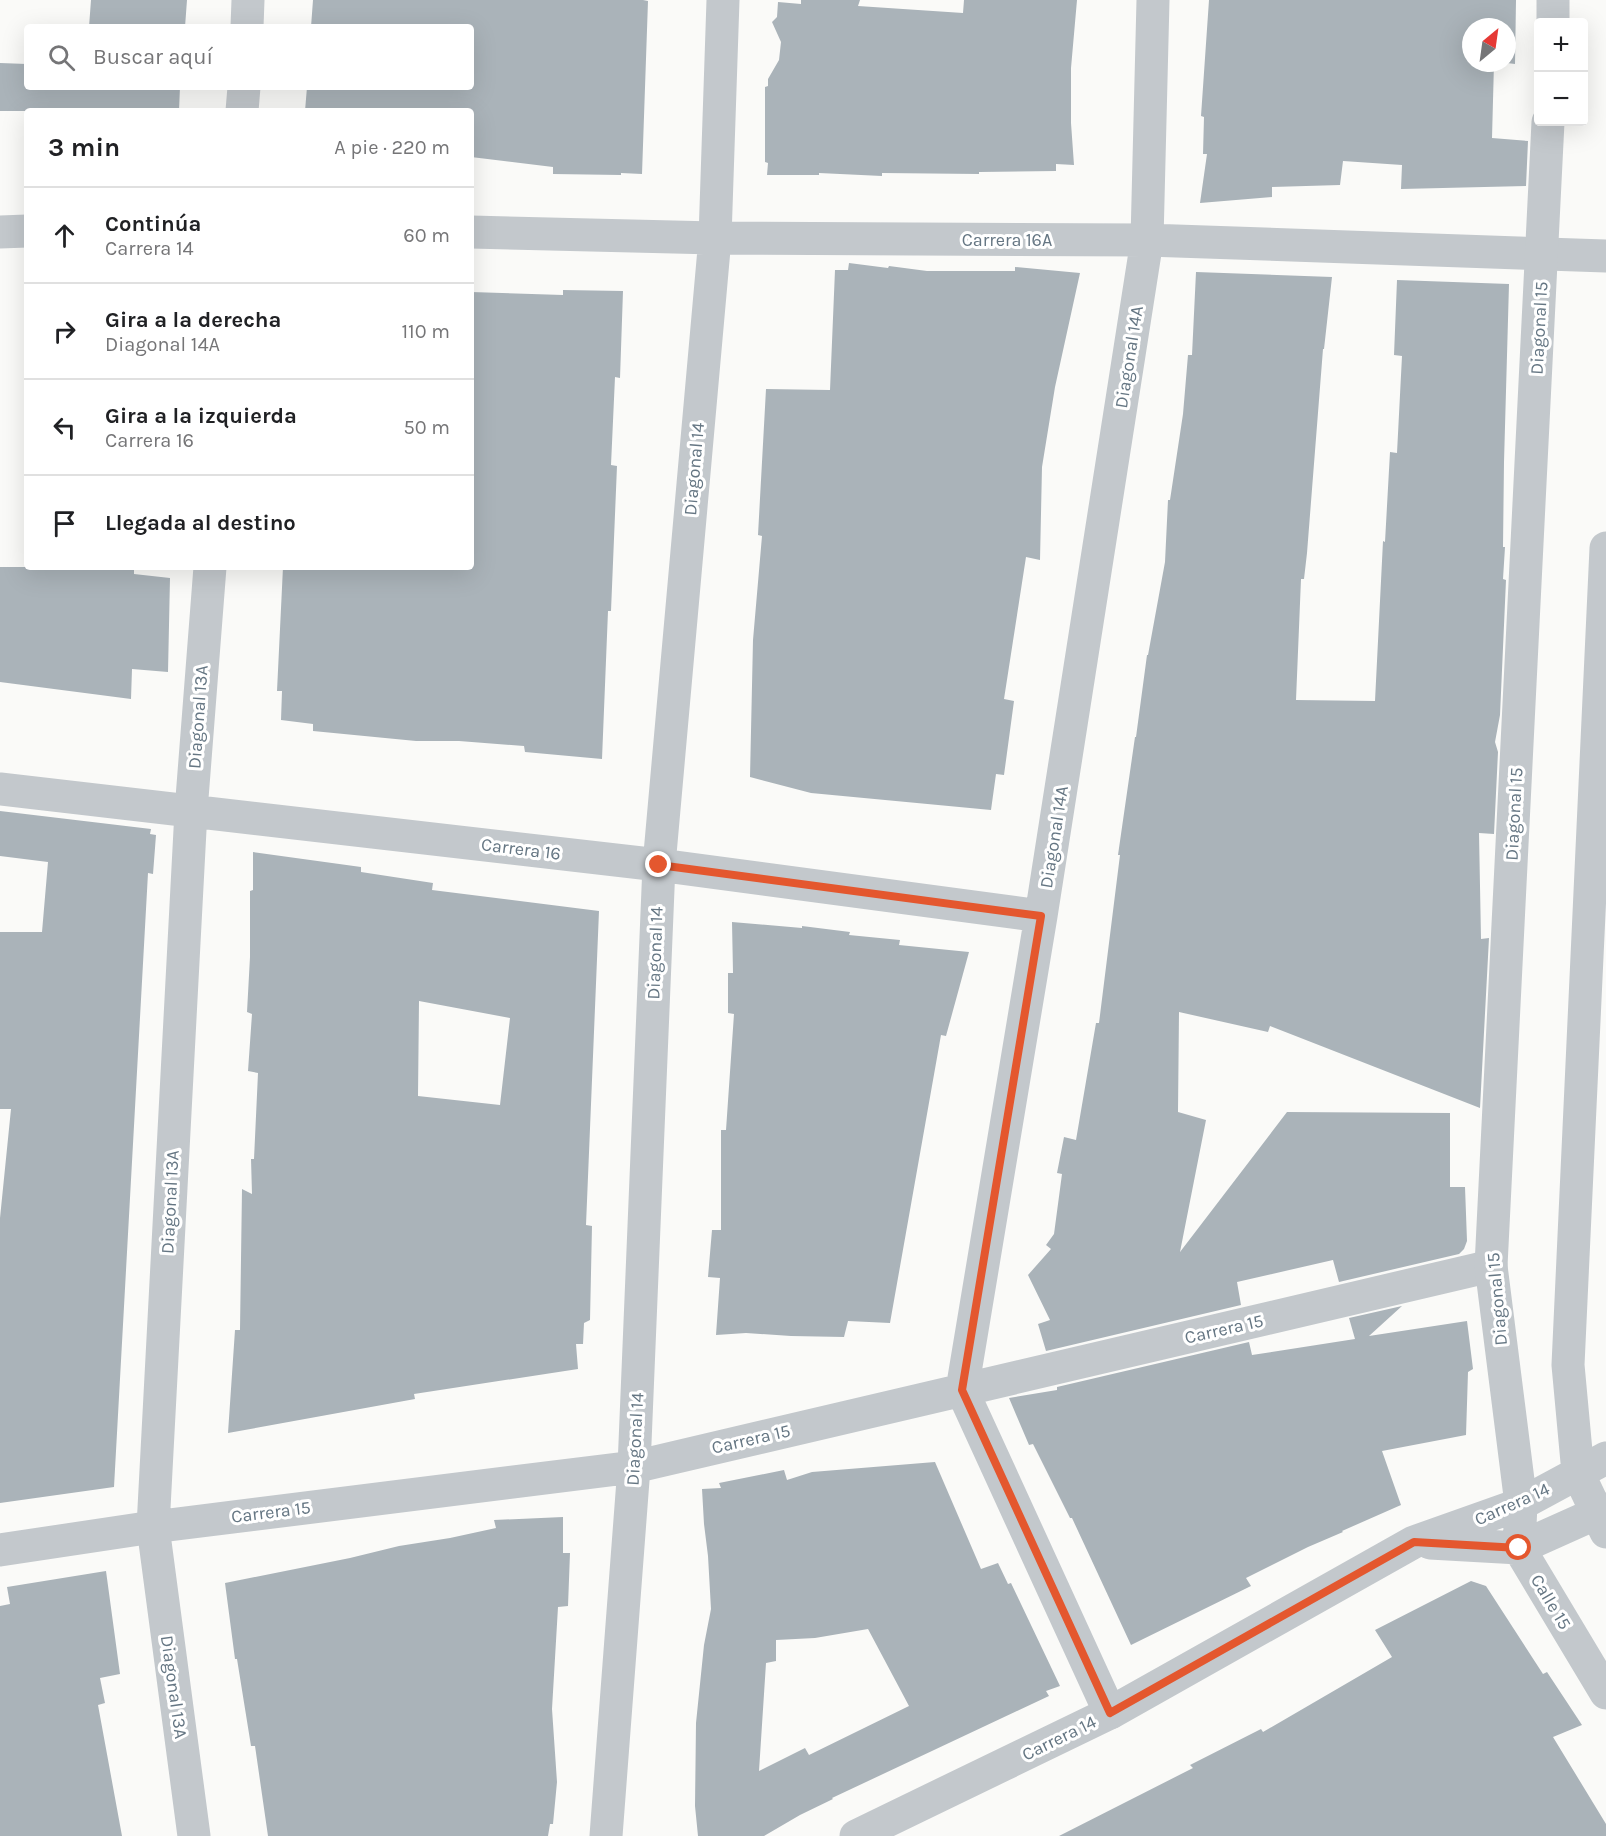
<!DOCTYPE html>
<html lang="es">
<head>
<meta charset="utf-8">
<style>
	:root { --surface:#fff; --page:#f2f2f2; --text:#202124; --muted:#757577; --line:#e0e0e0 }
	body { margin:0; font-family:Karla,sans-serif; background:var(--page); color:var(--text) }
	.controls { position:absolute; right:18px; top:18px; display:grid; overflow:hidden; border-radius:6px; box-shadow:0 6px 24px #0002 }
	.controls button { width:54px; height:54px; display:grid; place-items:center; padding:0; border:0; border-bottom:2px solid var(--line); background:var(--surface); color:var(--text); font:30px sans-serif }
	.compass { position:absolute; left:1462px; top:18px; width:54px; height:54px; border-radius:50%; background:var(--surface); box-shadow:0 6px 24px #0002; rotate:29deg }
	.stop { position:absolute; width:18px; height:18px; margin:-14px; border:4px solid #e4572e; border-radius:50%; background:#fff }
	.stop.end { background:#e4572e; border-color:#fff; box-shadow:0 2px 6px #0008 }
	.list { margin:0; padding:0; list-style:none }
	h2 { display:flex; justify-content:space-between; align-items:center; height:78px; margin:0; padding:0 24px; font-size:26px }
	h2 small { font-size:20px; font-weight:400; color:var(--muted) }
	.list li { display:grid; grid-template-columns:39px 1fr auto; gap:18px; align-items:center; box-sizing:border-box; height:96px; padding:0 24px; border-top:2px solid var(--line) }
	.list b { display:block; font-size:22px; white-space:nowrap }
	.list p { margin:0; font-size:20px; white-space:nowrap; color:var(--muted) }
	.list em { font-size:20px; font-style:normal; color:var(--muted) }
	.icon { flex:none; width:33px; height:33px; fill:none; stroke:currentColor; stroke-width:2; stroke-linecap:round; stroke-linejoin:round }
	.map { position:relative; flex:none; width:1606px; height:1836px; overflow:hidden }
	.search { position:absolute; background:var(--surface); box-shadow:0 6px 24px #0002; left:24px; top:24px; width:450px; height:66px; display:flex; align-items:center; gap:15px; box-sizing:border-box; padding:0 21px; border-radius:6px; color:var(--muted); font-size:22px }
	.panel { position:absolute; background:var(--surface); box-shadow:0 6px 24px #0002; left:24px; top:108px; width:450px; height:462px; border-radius:6px }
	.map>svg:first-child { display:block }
	.building { fill:#aab3b9; fill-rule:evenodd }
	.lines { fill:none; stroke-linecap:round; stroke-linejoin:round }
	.minor { stroke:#c3c8cc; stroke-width:33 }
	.tertiary { stroke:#c3c8cc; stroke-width:33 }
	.route { stroke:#e4572e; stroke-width:8 }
	.labels { text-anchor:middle; stroke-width:6; stroke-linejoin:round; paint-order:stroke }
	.street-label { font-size:18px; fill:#657683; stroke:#fff }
</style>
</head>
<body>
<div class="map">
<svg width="1606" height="1836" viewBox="0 0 1606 1836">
	<rect width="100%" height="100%" fill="#fafaf8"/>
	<path class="building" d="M91,0H187L185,27H89Z
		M313,0H643L648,1L642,174L621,173V175L553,174V167L471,157V111H305L307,87H471V27H311Z
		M801,0H860L858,6L963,13L964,0H1077L1071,68V123L1074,165L1056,164V171L979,172V174L882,173V176L819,173V175H767L768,163L765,162V87L768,86V79L779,60L781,42L772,22L777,17L778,2L801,4Z
		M1209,0H1516L1515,64L1507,63V27H1471V63H1494L1492,138L1528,141L1526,186L1401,189L1402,165L1343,161L1340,185L1272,187V197L1200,203L1207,154H1203L1204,117L1201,116Z
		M0,63L27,64V87H180L179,111H0Z
		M849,263L888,268L889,266L927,271H1015V267L1080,273L1055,387L1042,467L1040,560L1026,557L1004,699L1014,701L1004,775L996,774L991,810L811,793L750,777L753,640L762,536L758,535L766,389L830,390L835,270H848Z
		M1196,272L1332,277L1324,349H1323L1307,553L1304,579H1301L1296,700L1375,701L1383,541L1385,542L1390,452L1397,453L1402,356L1394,355L1397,280L1509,284L1504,462L1503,547H1505L1503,579L1506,580L1500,715L1495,742L1498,752L1494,834L1479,833L1481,939L1489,938L1480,1108L1270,1026L1268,1032L1179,1012L1178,1112L1206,1120L1180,1252L1287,1112L1450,1113V1187H1465L1467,1241L1464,1249L1459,1254L1339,1282L1333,1260L1237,1282L1241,1305L1046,1351L1038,1324L1050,1320L1028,1275L1051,1249L1046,1245L1054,1234L1062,1174L1057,1173L1064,1137L1076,1140L1096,1023H1099L1120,855H1118L1135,737H1136L1147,655H1148L1165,562L1168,500H1170L1183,414L1188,355H1192Z
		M563,290L623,291L620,378L615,377L611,465L617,466L611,611H608L602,759L525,752L524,746L459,741H416L313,731V724L281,720L282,691H277L283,567H471V292L563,295Z
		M0,567H134V574L170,578L168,672L132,669L131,699L0,682Z
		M0,811L151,829L150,834L156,835L153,874L148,873L114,1487L0,1503V1218L11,1109H0V932H42L48,862L0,856Z
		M253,852L361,867V872L433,883L432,890L599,911L586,1225L592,1226L590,1320L584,1323L583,1344H576L578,1369L414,1394L415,1399L228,1433L235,1330H240L242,1189L252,1194L251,1159H254L258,1073L248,1071L252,1014L247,1012L250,957V891L253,890ZM419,1001L510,1018L500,1105L418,1096Z
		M732,922L802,928V926L850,932L849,935L900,940L899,945L969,952L946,1036L941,1035L890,1323L848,1321L844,1337L791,1336L746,1333L716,1335L720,1278L708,1277L712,1230H721V1130H726L734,1014L728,1013V973H733Z
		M1402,1306L1369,1336L1467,1321L1473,1369L1468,1372L1466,1435L1382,1451L1401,1505L1342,1531L1343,1532L1308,1547L1246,1578L1251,1586L1131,1645L1072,1518H1070L1033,1444L1029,1445L1009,1398L1057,1390V1387L1249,1342L1252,1355L1355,1339L1349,1318Z
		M935,1462L981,1569L998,1563L1008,1584L1011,1583L1060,1686L1046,1691L1049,1696L832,1798L833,1799L800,1815L764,1836H698L695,1806L696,1723L704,1645L711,1609L708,1556L704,1524L702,1489L721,1488L719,1483L784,1470L787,1480L812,1472ZM868,1629L909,1706L809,1755L805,1748L759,1771L766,1663L776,1661V1640L815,1638Z
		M563,1517V1553H570L568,1606L558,1607L552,1709L557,1782L553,1824H550L548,1836H268L255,1746H251L237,1659H235L225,1583L350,1558L399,1546L450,1538L496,1528L494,1520Z
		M106,1571L120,1674L100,1678L105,1703L98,1705L122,1836H0V1606L10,1604L7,1587Z
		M1471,1581L1486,1586L1543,1674L1547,1672L1582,1725L1553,1737L1606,1824V1836H1059L1193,1768L1190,1765L1261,1729L1263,1732L1392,1657L1375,1630Z"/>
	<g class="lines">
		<path class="minor" d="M247,27L248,0
			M242,111L244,87
			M0,232L27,231
			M471,232L715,238L1147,240L1606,256
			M0,789L659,865L1041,916
			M0,1550L153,1527L634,1467L1491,1266
			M1110,1713L962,1390L1041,916L1147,240L1153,0
			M194,1836L153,1527L191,811L210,567
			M606,1836L634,1467L659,865L715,238L723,0"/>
		<path class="tertiary" d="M1553,22V0
			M1548,122L1491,1266L1521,1504L1519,1548L1606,1693
			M1606,548L1568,1365L1578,1473L1606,1532
			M1430,1543L1519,1548L1606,1509
			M856,1836L1110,1713L1414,1542L1521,1504L1606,1458"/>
	</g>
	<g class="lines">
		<path class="route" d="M659,865L1041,916L962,1390L1110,1713L1414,1542L1519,1548"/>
	</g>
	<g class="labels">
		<g class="street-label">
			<text x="1007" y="246">Carrera 16A</text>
			<text transform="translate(1539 328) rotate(-87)" y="6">Diagonal 15</text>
			<text transform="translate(1129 357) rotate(-81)" y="6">Diagonal 14A</text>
			<text transform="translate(694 469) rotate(-85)" y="6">Diagonal 14</text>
			<text transform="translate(198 717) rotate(-86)" y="6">Diagonal 13A</text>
			<text transform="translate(1514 814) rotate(-87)" y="6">Diagonal 15</text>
			<text transform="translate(1054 837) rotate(-81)" y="6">Diagonal 14A</text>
			<text transform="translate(521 849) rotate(7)" y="6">Carrera 16</text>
			<text transform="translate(655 953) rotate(-88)" y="6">Diagonal 14</text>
			<text transform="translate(170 1202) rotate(-87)" y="6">Diagonal 13A</text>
			<text transform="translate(1497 1299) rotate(-95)" y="6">Diagonal 15</text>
			<text transform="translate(1224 1329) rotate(-13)" y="6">Carrera 15</text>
			<text transform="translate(635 1439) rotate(-87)" y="6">Diagonal 14</text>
			<text transform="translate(751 1439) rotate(-13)" y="6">Carrera 15</text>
			<text transform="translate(1512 1504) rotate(-24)" y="6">Carrera 14</text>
			<text transform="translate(271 1512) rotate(-7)" y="6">Carrera 15</text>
			<text transform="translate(1551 1602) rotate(59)" y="6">Calle 15</text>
			<text transform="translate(174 1687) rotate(82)" y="6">Diagonal 13A</text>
			<text transform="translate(1059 1738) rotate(-26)" y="6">Carrera 14</text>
		</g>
	</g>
</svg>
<div class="controls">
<button>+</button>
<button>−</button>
</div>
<svg class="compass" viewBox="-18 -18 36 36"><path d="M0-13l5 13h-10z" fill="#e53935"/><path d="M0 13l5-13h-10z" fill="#757577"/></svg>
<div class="stop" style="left:1519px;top:1548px"></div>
<div class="stop end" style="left:659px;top:865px"></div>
<div class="search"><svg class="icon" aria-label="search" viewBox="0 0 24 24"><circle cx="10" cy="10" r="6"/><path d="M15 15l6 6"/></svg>Buscar aquí</div>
<section class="panel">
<h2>3 min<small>A pie · 220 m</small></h2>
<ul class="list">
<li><svg class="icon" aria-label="ahead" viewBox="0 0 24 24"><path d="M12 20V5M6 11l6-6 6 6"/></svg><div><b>Continúa</b><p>Carrera 14</p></div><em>60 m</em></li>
<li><svg class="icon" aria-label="right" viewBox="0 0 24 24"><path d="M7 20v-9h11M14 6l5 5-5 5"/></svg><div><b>Gira a la derecha</b><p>Diagonal 14A</p></div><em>110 m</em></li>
<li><svg class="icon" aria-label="left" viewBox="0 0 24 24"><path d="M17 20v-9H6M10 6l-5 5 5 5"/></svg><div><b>Gira a la izquierda</b><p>Carrera 16</p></div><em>50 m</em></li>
<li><svg class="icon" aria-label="arrive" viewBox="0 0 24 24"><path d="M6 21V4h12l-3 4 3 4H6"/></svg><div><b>Llegada al destino</b></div></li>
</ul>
</section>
</div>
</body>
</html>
